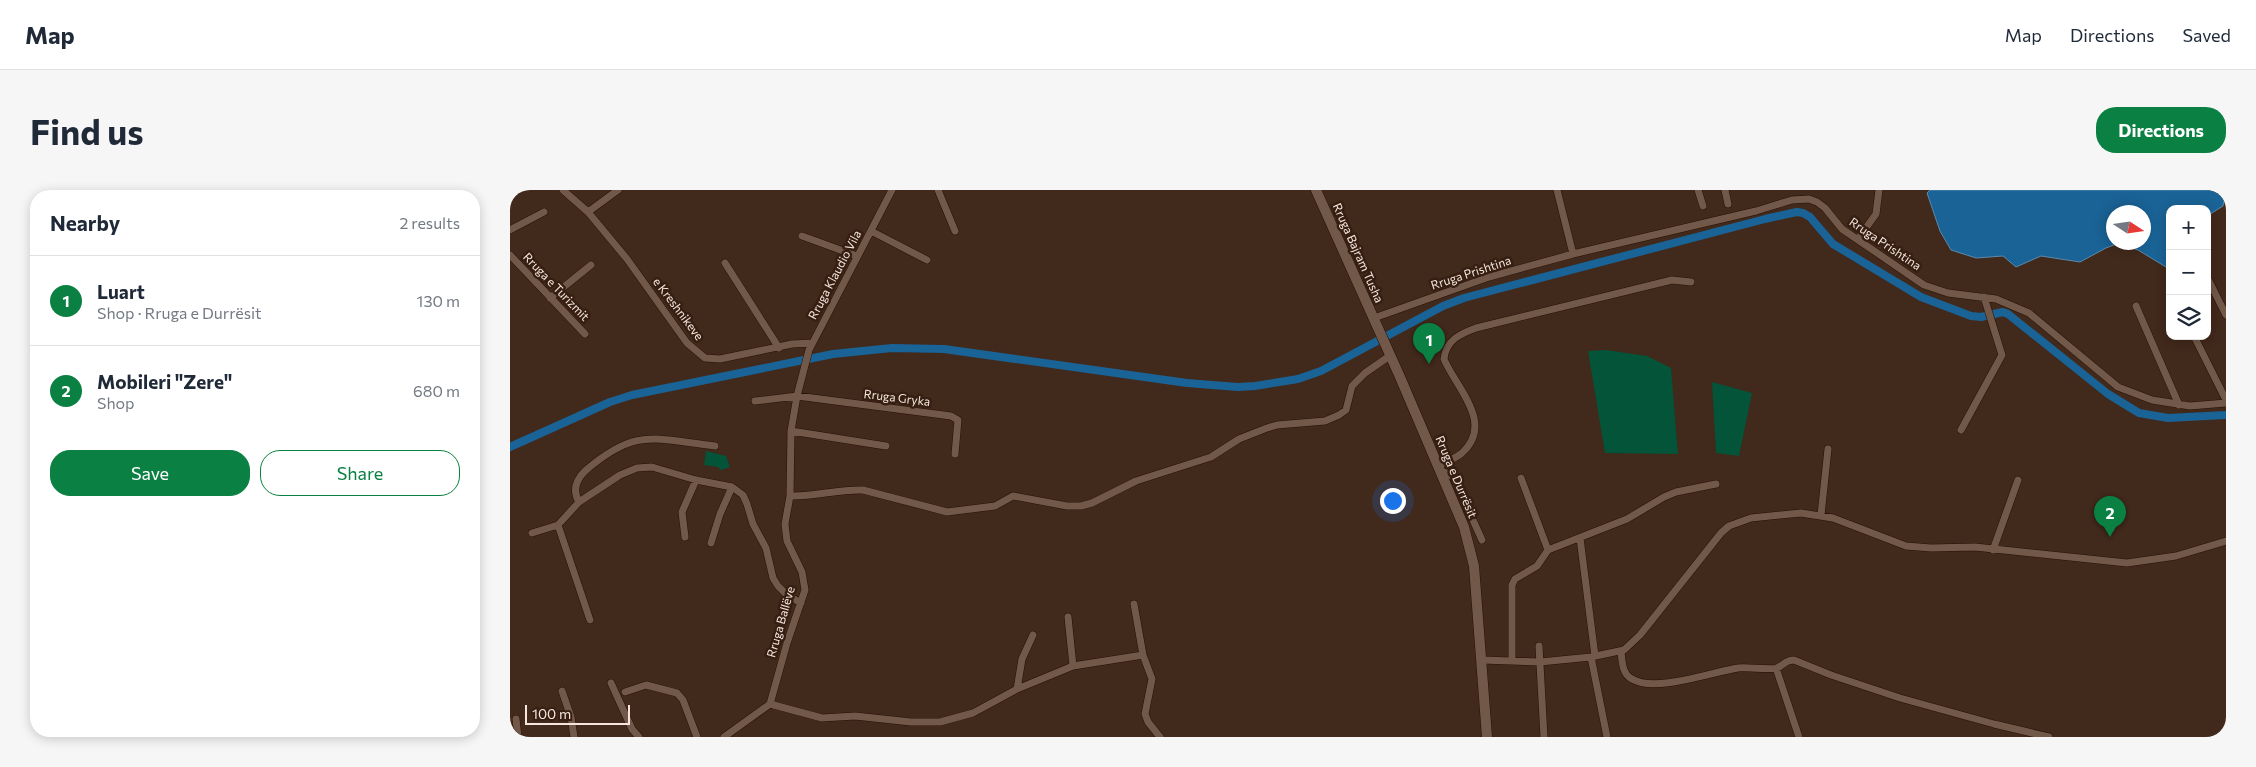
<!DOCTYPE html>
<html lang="en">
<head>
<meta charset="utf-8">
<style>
	:root { --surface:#fff; --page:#f6f6f7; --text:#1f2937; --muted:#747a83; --line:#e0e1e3; --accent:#0b8043 }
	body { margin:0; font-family:Commissioner,sans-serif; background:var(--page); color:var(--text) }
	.controls { position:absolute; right:15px; top:15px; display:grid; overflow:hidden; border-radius:10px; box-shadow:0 2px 12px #0003 }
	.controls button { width:45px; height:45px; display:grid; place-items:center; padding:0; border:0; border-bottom:1px solid var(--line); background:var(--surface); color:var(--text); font:25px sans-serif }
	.compass { position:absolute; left:1596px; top:15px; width:45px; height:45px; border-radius:50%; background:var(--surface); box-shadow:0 2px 12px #0003; rotate:102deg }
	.scale { position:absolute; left:15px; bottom:12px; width:105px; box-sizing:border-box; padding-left:5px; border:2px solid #f6e6dd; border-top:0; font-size:14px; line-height:18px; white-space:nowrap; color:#f6e6dd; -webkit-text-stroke:4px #361f12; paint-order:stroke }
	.you { position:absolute; left:882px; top:310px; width:18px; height:18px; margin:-12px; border:4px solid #fff; border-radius:50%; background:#1a73e8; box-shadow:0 0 0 8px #1a73e833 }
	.badge { display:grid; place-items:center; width:32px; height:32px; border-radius:50%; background:var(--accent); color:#fff; font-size:16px; font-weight:700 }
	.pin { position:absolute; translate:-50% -41px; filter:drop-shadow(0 1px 2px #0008) }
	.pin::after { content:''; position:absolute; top:26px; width:18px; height:15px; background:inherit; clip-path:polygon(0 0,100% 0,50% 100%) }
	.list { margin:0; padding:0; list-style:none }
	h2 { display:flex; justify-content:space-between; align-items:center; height:65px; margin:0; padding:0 20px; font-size:21px }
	h2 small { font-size:16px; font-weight:400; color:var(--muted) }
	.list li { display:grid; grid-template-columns:32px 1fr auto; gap:15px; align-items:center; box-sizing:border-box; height:90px; padding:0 20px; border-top:1px solid var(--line) }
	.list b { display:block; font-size:19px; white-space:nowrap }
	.list p { margin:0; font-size:16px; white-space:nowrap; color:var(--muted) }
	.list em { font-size:16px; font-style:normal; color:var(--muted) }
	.actions { display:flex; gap:10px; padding:15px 20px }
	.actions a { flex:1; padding:11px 0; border:1px solid var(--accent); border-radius:20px; text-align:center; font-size:18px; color:var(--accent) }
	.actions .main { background:var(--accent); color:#fff }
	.icon { flex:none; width:28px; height:28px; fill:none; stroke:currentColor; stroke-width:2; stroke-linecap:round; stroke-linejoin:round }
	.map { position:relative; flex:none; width:1716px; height:547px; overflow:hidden; border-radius:20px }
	header { display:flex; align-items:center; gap:30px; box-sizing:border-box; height:70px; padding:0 25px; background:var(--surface); border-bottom:1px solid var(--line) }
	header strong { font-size:24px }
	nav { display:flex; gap:28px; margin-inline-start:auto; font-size:18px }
	.intro { display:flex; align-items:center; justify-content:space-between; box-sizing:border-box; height:120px; padding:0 30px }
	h1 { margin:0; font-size:35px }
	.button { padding:12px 22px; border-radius:20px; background:var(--accent); color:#fff; font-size:18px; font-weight:700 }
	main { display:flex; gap:30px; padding:0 30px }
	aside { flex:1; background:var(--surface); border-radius:20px; box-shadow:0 2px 12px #0003 }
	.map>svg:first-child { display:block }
	.green { fill:#035439 }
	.water { fill:#1a6396; stroke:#5c8aab; fill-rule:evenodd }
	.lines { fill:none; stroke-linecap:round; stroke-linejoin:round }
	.canal { stroke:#1a6396; stroke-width:8 }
	.street-casing { stroke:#261105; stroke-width:8 }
	.secondary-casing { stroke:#261105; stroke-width:11 }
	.street { stroke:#725849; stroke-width:7 }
	.secondary { stroke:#725849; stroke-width:10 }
	.labels { text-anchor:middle; stroke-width:5; stroke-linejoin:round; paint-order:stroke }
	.street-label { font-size:12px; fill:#f6e6dd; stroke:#361f12 }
</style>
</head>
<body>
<header>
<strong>Map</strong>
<nav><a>Map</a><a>Directions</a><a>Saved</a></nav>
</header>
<div class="intro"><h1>Find us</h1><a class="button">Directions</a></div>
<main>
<aside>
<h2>Nearby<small>2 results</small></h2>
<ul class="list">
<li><span class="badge">1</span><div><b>Luart</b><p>Shop · Rruga e Durrësit</p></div><em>130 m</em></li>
<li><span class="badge">2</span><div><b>Mobileri &quot;Zere&quot;</b><p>Shop</p></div><em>680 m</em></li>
</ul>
<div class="actions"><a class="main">Save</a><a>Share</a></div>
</aside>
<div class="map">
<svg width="1716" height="547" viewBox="0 0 1716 547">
	<rect width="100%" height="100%" fill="#41291b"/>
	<path class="green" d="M1096,160L1137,166L1161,178L1168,264L1095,263L1078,161Z
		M1202,192L1242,203L1229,266L1206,263Z
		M196,261L216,266L220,277L211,280L208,277L194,275Z"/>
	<path class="water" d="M1420,0H1716L1713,16L1697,26V19H1660V71L1656,77L1628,60L1609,53L1596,58L1570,72L1531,66L1506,77L1493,66L1466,68L1441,60L1430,41L1417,3ZM1604,22H1634V52H1604Z"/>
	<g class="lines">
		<path class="canal" d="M0,257L100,212L122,205L323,164L382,158L434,159L677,193L728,197L745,196L788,189L811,181L933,116L954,108L1255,29L1287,22L1293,23L1300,27L1323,54L1411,107L1461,126L1471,127L1493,122L1498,124L1598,204L1629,223L1658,228L1716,225"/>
		<g class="street-casing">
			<path id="street" d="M53,0L78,22L117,69L177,153L195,168L210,169L282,154L302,153
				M428,0L445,41
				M1047,0L1063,64
				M1188,0L1193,16
				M1215,0L1218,14
				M78,22L108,0
				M0,40L34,22
				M361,41L417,70
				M292,46L347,66
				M1348,49L1366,24L1369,0
				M0,65L75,144
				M215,73L269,158
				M1699,91L1716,125
				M40,108L81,75
				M1626,116L1669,215
				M864,128L979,87L1063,64L1246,21L1282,10L1299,9L1307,12L1315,18L1332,39L1414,95L1438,103L1486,109L1519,123L1608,197L1642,210L1680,216L1716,213
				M1684,146L1716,210
				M245,211L287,206L441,226L448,230L445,264
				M1451,240L1492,165L1474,107
				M281,241L376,256
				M929,276C936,272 946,268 952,263C985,233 946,198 934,169C936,150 950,144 966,138L1162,90L1181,92
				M931,281L937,283L944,288L972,350
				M1011,288L1038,360
				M280,306C304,307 328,299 353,300L437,322L485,316L503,306L557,316H571L582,313L626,291L701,267L729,249L757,238L767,235L815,231L829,225L836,220L842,196L855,183L881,165
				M69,312C62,300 66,290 75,281C126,237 143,249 205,256
				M1311,325L1318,259
				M22,343L48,335
				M175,347L172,322L186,290
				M1070,348L1085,466
				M201,353L210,324L222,297
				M1483,360L1508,290
				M624,414L633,465L642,489L635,524L638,532L650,547
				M558,427L563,476
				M80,430L48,335L69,312L110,285L127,278L142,277L186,290L222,297L233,305L237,314L243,334L256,358L263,388L268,396L277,405L291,413
				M1029,456L1034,547
				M1111,461C1112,471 1112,484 1122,489C1145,503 1202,482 1228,478C1237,477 1261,480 1267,478C1274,475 1275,470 1284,470L1321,485L1390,508L1484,534L1539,547
				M1081,467L1097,547
				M972,470L1030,472L1081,467L1114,460L1130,445L1211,343L1219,336L1241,328L1291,323L1323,328L1396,356L1421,358L1465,357L1617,373L1666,366L1716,351
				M1002,471V395L1005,389L1027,376L1038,360L1117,329L1154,307L1166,302L1206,294
				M1266,478L1289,547
				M101,493L122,539L129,547
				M507,499L512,469L523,445
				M52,501L61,527L64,547
				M115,502L136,495L167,503L173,510L187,547
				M260,514L312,528L345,526L401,532H430L463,523L507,499L563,476L633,465
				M6,529L8,547
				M214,547L260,514L277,453L295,400L292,382L277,351L275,334L280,306L281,241L287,206L299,160L382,0"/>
		</g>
		<g class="secondary-casing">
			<path id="secondary" d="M806,0L890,187L954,337L964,376L977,547"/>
		</g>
		<use href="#street" class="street"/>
		<use href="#secondary" class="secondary"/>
	</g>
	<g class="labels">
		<g class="street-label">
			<text transform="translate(1375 54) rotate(34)" y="4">Rruga Prishtina</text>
			<text transform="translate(848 63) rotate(66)" y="4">Rruga Bajram Tusha</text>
			<text transform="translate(961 83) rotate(-18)" y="4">Rruga Prishtina</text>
			<text transform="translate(325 85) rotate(-62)" y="4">Rruga Klaudio Vila</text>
			<text transform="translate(46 97) rotate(46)" y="4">Rruga e Turizmit</text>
			<text transform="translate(168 119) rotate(53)" y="4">e Kreshnikeve</text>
			<text transform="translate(387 208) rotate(7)" y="4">Rruga Gryka</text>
			<text transform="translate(946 287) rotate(67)" y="4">Rruga e Durrësit</text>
			<text transform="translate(271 432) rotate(-74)" y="4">Rruga Ballëve</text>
		</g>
	</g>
</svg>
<div class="controls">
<button>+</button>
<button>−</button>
<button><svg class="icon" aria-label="layers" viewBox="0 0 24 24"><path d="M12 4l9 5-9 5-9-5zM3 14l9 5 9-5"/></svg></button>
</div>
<svg class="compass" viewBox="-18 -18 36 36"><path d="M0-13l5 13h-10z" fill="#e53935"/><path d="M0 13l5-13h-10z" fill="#747a83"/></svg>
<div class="scale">100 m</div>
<div class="you"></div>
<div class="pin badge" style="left:919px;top:174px">1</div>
<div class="pin badge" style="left:1600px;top:347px">2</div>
</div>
</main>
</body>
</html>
